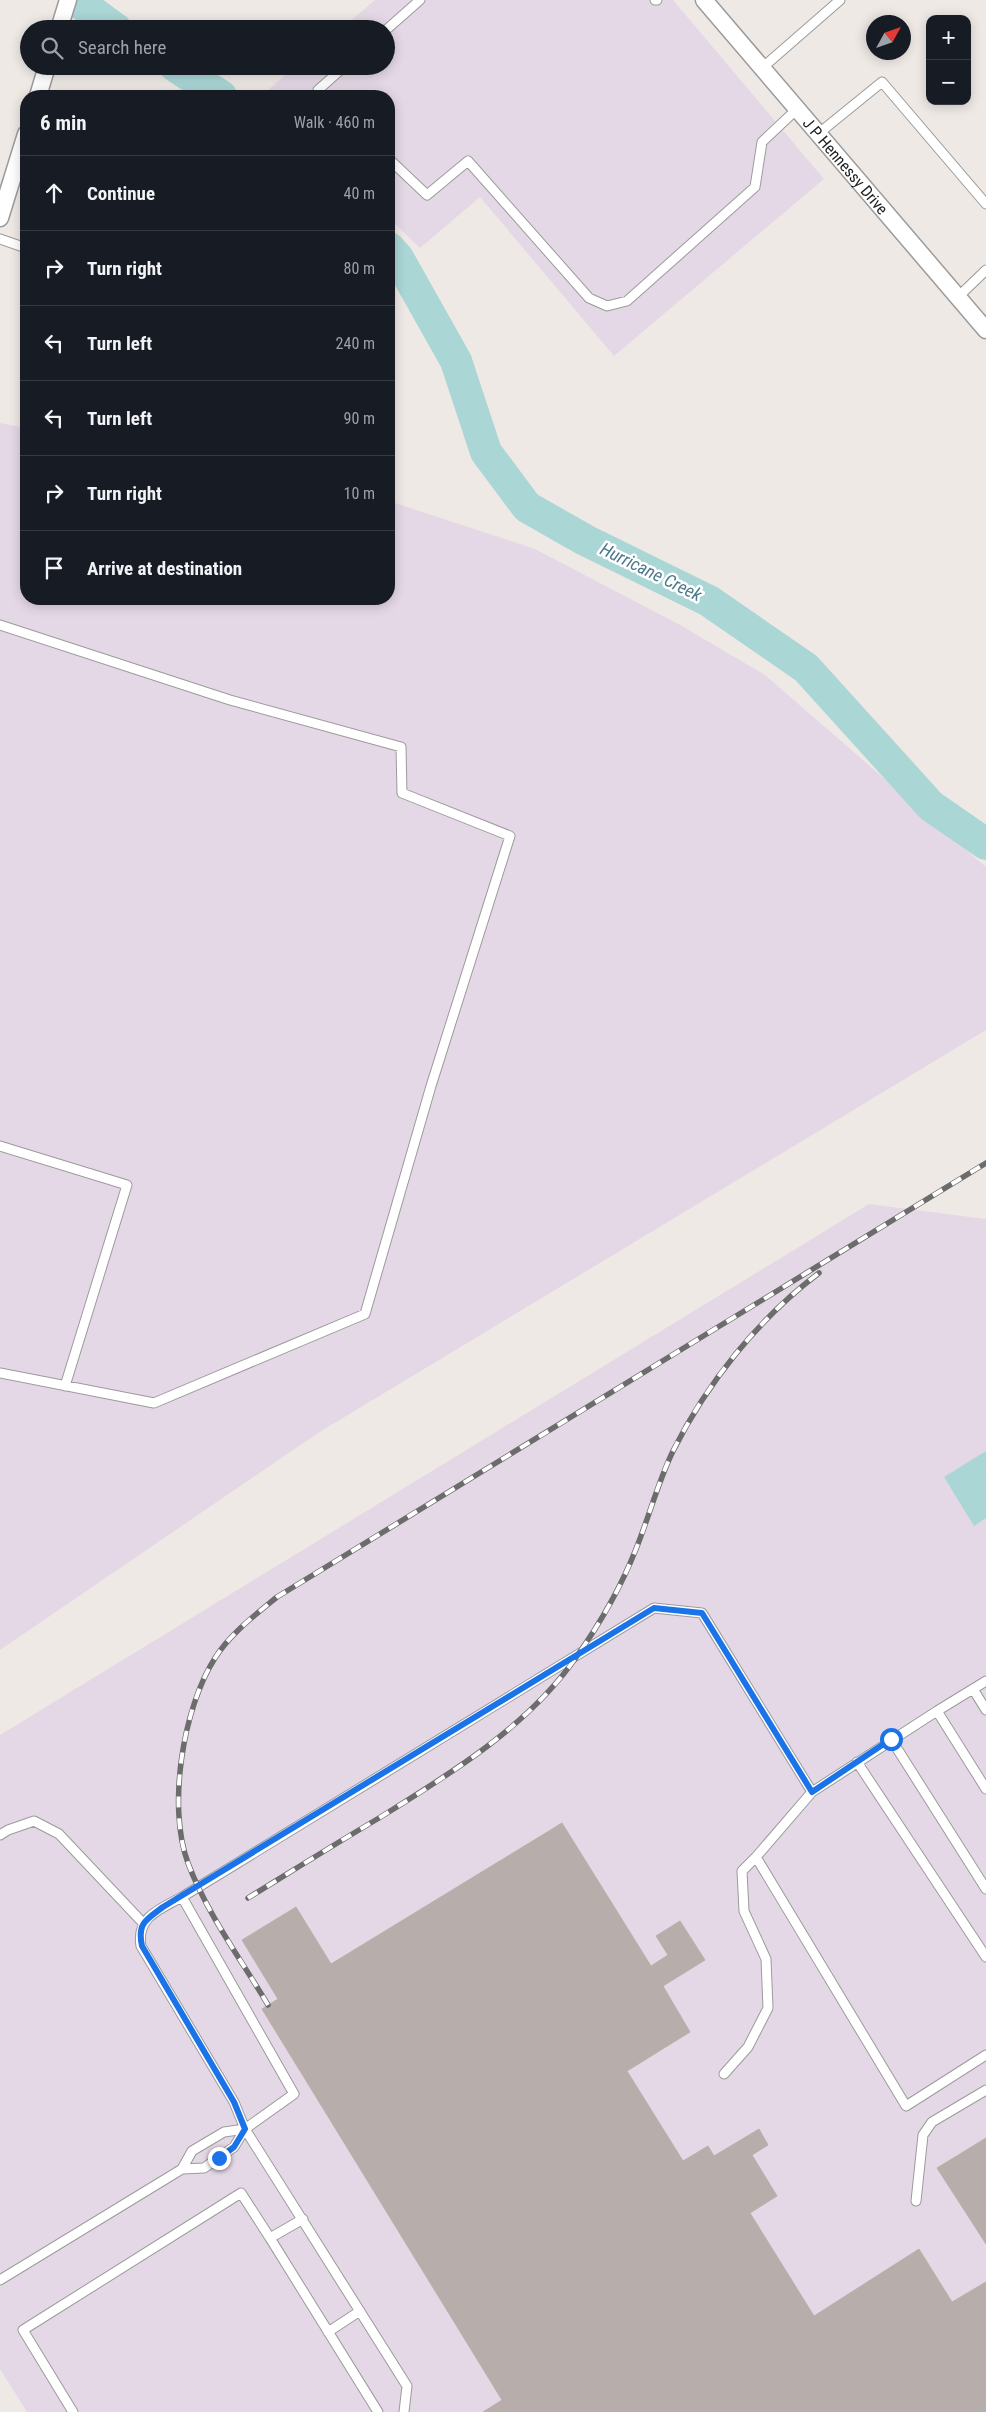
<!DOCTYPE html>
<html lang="en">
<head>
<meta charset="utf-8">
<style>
	:root { --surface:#171b24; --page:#20242c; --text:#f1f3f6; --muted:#9ea1a6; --line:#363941 }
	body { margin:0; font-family:"Roboto Condensed",sans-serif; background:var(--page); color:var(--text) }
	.controls { position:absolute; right:15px; top:15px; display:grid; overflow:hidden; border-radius:10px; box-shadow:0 2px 12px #0003 }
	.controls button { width:45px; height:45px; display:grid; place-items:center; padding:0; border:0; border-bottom:1px solid var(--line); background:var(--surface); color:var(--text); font:25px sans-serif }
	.compass { position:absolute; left:866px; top:15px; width:45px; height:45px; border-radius:50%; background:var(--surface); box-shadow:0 2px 12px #0003; rotate:50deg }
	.stop { position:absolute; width:15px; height:15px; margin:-11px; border:4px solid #1a73e8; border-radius:50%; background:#fff }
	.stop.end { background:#1a73e8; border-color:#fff; box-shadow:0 1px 5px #0008 }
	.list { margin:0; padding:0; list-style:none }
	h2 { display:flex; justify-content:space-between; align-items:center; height:65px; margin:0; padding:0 20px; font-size:21px }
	h2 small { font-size:16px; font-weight:400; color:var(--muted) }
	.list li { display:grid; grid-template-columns:32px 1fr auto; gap:15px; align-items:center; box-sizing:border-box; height:75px; padding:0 20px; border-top:1px solid var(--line) }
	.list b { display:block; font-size:19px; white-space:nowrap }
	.list em { font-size:16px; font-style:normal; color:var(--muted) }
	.icon { flex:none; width:28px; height:28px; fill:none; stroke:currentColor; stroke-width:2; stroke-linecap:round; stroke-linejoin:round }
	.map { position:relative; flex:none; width:986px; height:2412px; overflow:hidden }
	.search { position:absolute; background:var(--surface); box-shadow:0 2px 12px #0003; left:20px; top:20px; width:375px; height:55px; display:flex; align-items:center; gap:12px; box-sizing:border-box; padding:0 18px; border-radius:28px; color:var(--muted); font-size:19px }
	.panel { position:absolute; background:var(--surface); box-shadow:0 2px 12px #0003; left:20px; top:90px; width:375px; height:515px; border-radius:20px }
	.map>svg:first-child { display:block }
	.industrial { fill:#e5d8e6 }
	.water { fill:#abd6d6 }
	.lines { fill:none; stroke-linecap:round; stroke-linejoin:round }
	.river { stroke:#abd6d6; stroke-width:32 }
	.building { fill:#b7aeab; stroke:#bdaea9 }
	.service-casing { stroke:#9b9b9b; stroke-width:11 }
	.minor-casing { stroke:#9b9b9b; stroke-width:19 }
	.service { stroke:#fff; stroke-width:9 }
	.minor { stroke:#fff; stroke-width:16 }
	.rail-casing { stroke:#6c6c6c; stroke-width:5.5 }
	.rail { stroke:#fff; stroke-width:4; stroke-dasharray:11; stroke-linecap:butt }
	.route { stroke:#1a73e8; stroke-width:6 }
	.labels { text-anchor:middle; stroke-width:5; stroke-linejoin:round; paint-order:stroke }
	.street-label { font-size:16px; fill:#1e1e1e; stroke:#fff }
	.water-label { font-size:18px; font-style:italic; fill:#4c7a8c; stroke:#fff }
</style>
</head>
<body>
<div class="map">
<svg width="986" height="2412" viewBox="0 0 986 2412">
	<rect width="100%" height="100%" fill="#eee9e5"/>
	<path class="industrial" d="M375,0H673L824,179L614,356L480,197L420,248L389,218V96H261L296,66H386V29H341Z
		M0,423L26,428V599H389V501L535,549L682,626L765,675L986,867V1030L318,1433L0,1650Z
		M869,1204L986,1219V2412H27L0,2369V1735Z"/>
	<path class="water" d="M986,1451V1518L974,1526L944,1477Z"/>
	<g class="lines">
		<path class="river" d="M76,0L116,29
			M175,66L221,96
			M389,248L398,258L456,361L486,452L527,507L585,540L709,601L806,668L931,806L986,844"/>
	</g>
	<path class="building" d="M562,1823L651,1966L668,1955L656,1936L680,1921L705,1960L663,1986L690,2032L627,2071L683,2161L708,2146L714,2156L759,2129L768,2145L752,2155L777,2196L750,2213L814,2316L919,2249L952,2302L986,2282V2412H483L502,2400L262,2009L278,1999L242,1940L296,1907L331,1964Z
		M986,2138V2244L937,2168Z"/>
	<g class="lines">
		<g class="service-casing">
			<path id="service" d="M655,0H657
				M386,30L420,0
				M762,68L840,0
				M324,96L318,90L345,66
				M818,134L882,82L986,204
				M389,159L427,195L468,161L589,298L607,306L627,301L755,187L762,142L797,109
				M0,239L26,248
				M958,297L986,270
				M0,625L230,700L401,747L402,793L510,836L431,1086L365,1314L154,1403L0,1373
				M0,1146L127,1185L65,1386
				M973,1689L986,1710
				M937,1711L986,1681
				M891,1739L986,1889
				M857,1762L986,1957
				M812,1792L756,1857L906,2106L986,2055
				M0,1835L8,1830L34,1821L59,1834L143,1923
				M182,1897C160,1909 136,1917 141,1946L234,2102L245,2129L407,2386L404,2412
				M724,2074L748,2047L768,2008L766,1959L744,1911L742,1871L756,1857
				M182,2169L204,2168L234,2147L245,2129L294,2094L182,1897L654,1608L702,1613L812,1792L937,1711L986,1789
				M916,2201L923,2135L932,2122L986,2090
				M270,2238L378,2412
				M0,2280L182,2169L192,2151L224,2132L245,2129
				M328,2332L360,2311
				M73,2412L23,2330L241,2193L270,2238L303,2219"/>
		</g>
		<g class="minor-casing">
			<g id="minor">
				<path id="s1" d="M704,0L986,330"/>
				<path d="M59,29L68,0"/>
				<path d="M38,96L47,66"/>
				<path d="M0,218L26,134"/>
			</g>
		</g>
		<use href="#service" class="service"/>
		<use href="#minor" class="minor"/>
		<g class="rail-casing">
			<path id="rail" d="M248,1898C292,1871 335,1844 379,1818C450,1774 529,1726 577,1656C601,1622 621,1587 636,1549C649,1517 658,1482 673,1451C707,1383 758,1319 819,1273
				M268,2005C242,1961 206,1912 188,1863C167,1807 183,1708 215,1658C230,1634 255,1615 277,1597L986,1163"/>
		</g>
		<use href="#rail" class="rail"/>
	</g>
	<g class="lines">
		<path class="route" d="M219,2158L234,2147L245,2129L234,2102L142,1946C137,1923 146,1920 163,1907L654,1608L702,1613L812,1792L891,1739"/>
	</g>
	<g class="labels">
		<g class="street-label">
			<text dy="6" stroke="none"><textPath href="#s1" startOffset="218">J P Hennessy Drive</textPath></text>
		</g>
		<g class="water-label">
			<text transform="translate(651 572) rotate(26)" y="6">Hurricane Creek</text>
		</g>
	</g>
</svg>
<div class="controls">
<button>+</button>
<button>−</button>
</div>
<svg class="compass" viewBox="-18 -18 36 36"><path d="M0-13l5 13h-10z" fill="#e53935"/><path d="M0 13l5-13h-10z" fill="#9ea1a6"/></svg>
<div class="stop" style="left:891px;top:1739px"></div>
<div class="stop end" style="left:219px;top:2158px"></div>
<div class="search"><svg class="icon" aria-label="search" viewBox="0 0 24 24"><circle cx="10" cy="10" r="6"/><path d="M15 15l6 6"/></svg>Search here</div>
<section class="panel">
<h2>6 min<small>Walk · 460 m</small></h2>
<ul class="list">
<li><svg class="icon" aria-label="ahead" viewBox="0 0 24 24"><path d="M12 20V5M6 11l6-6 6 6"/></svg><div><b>Continue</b></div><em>40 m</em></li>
<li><svg class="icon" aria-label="right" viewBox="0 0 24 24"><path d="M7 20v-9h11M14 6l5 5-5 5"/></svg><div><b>Turn right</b></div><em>80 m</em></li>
<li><svg class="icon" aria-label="left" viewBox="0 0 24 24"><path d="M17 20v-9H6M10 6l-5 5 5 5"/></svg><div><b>Turn left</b></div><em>240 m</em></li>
<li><svg class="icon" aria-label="left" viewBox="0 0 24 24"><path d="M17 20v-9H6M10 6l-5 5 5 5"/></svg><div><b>Turn left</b></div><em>90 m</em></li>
<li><svg class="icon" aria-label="right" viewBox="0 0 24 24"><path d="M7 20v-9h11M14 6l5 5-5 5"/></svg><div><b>Turn right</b></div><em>10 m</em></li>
<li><svg class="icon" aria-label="arrive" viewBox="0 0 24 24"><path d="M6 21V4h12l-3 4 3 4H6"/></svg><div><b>Arrive at destination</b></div></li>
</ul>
</section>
</div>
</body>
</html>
